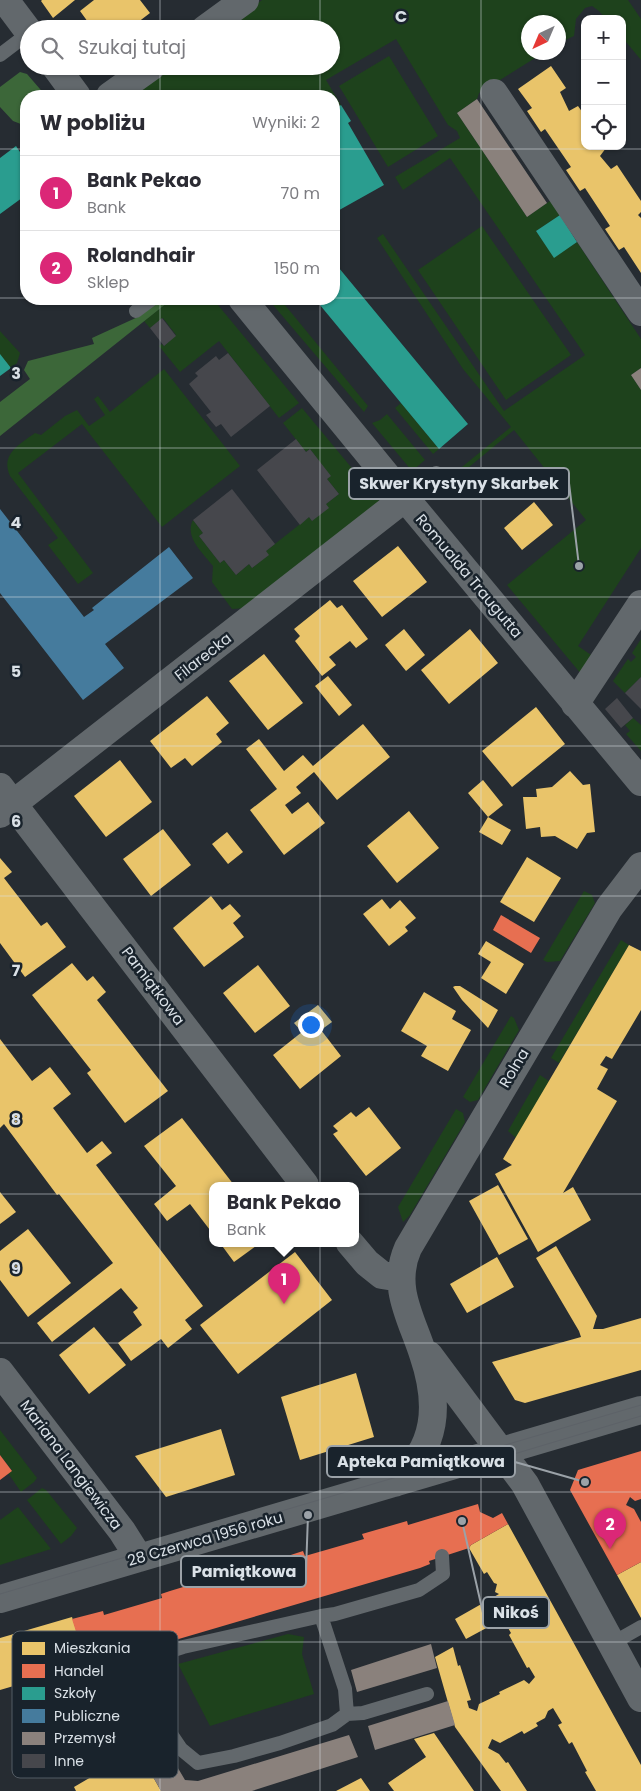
<!DOCTYPE html>
<html lang="pl">
<head>
<meta charset="utf-8">
<style>
	:root { --surface:#fff; --page:#f7f7f7; --text:#2b2b33; --muted:#7c7c81; --line:#e1e1e2; --accent:#db2777 }
	body { margin:0; font-family:Poppins,sans-serif; background:var(--page); color:var(--text) }
	.controls { position:absolute; right:15px; top:15px; display:grid; overflow:hidden; border-radius:10px; box-shadow:0 1px 4px #0004 }
	.controls button { width:45px; height:45px; display:grid; place-items:center; padding:0; border:0; border-bottom:1px solid var(--line); background:var(--surface); color:var(--text); font:25px sans-serif }
	.compass { position:absolute; left:521px; top:15px; width:45px; height:45px; border-radius:50%; background:var(--surface); box-shadow:0 1px 4px #0004; rotate:224deg }
	.you { position:absolute; left:310px; top:1024px; width:18px; height:18px; margin:-12px; border:4px solid #fff; border-radius:50%; background:#1a73e8; box-shadow:0 0 0 8px #1a73e833 }
	.badge { display:grid; place-items:center; width:32px; height:32px; border-radius:50%; background:var(--accent); color:#fff; font-size:16px; font-weight:700 }
	.pin { position:absolute; translate:-50% -41px; filter:drop-shadow(0 1px 2px #0008) }
	.pin::after { content:''; position:absolute; top:26px; width:18px; height:15px; background:inherit; clip-path:polygon(0 0,100% 0,50% 100%) }
	.popup { position:absolute; left:209px; top:1182px; width:150px; height:65px; box-sizing:border-box; display:grid; place-content:center; border-radius:10px; background:var(--surface); filter:drop-shadow(0 1px 4px #0005); font-size:16px; white-space:nowrap; color:var(--muted) }
	.popup b { font-size:19px; color:var(--text) }
	.popup::after { content:''; position:absolute; left:50%; top:100%; margin-left:-10px; border:10px solid transparent; border-top-color:var(--surface) }
	.list { margin:0; padding:0; list-style:none }
	h2 { display:flex; justify-content:space-between; align-items:center; height:65px; margin:0; padding:0 20px; font-size:21px }
	h2 small { font-size:16px; font-weight:400; color:var(--muted) }
	.list li { display:grid; grid-template-columns:32px 1fr auto; gap:15px; align-items:center; box-sizing:border-box; height:75px; padding:0 20px; border-top:1px solid var(--line) }
	.list b { display:block; font-size:19px; white-space:nowrap }
	.list p { margin:0; font-size:16px; white-space:nowrap; color:var(--muted) }
	.list em { font-size:16px; font-style:normal; color:var(--muted) }
	.icon { flex:none; width:28px; height:28px; fill:none; stroke:currentColor; stroke-width:2; stroke-linecap:round; stroke-linejoin:round }
	.map { position:relative; flex:none; width:641px; height:1791px; overflow:hidden }
	.search { position:absolute; background:var(--surface); box-shadow:0 1px 4px #0004; left:20px; top:20px; width:320px; height:55px; display:flex; align-items:center; gap:12px; box-sizing:border-box; padding:0 18px; border-radius:28px; color:var(--muted); font-size:19px }
	.panel { position:absolute; background:var(--surface); box-shadow:0 1px 4px #0004; left:20px; top:90px; width:320px; height:215px; border-radius:20px }
	.map>svg:first-child { display:block }
	.green { fill:#1e421c }
	.forest { fill:#3c6739 }
	.homes { fill:#e9c46a }
	.shops { fill:#e76f51 }
	.schools { fill:#2a9d8f }
	.public { fill:#457b9d }
	.industry { fill:#8a817c }
	.building { fill:#46474c }
	.lines { fill:none; stroke-linecap:round; stroke-linejoin:round }
	.lane { stroke:#62686c; stroke-width:14 }
	.street { stroke:#62686c; stroke-width:28 }
	.tram { stroke:#5d6268; stroke-width:1 }
	.grid { fill:none; stroke:#dae1e7; stroke-width:1; stroke-opacity:0.55 }
	.labels { text-anchor:middle; stroke-width:5; stroke-linejoin:round; paint-order:stroke }
	.street-label { font-size:15px; fill:#dae1e7; stroke:#19232c }
	.key { fill:#19232c; stroke:#535c64; stroke-width:1 }
	.key-label { font-size:14px; fill:#dae1e7 }
	.grid-label { font-size:16px; text-anchor:middle; font-weight:bold; fill:#dae1e7; stroke:#19232c; stroke-width:5; stroke-linejoin:round; paint-order:stroke }
	.leader { fill:none; stroke:#9ba2a8; stroke-width:2 }
	.callout-dot { fill:#9ba2a8; stroke:#19232c; stroke-width:2 }
	.callout { fill:#19232c; stroke:#9ba2a8; stroke-width:2 }
	.callout-label { font-size:16px; text-anchor:middle; font-weight:bold; fill:#dae1e7 }
</style>
</head>
<body>
<div class="map">
<svg width="641" height="1791" viewBox="0 0 641 1791">
	<rect width="100%" height="100%" fill="#262c32"/>
	<path class="green" d="M262,0H628L641,19V60L622,37V19H606L599,11L592,6L585,8L576,19L574,36L559,43L558,22H528V52L543,53L479,93L477,99L457,113L527,217L550,201L560,215L536,231L554,257L577,242L641,339V368L631,375L641,390V548L578,646L594,657L582,675L507,585L586,520L514,430L434,496L430,493L511,427L463,369L377,238L383,234L504,411L585,355L450,158L403,190L395,177L460,138L457,131L448,125L396,39L326,80L341,105L334,110V96H126L169,66H331V29H221Z
		M389,56L438,136L388,167L339,86Z
		M482,226L571,355L506,400L418,270Z
		M172,299H213L299,403L279,418L219,341L180,372L159,346L162,344L164,346L176,335L163,318L150,328L144,321Z
		M268,299H280L368,406L364,412Z
		M0,331L20,353L17,363L11,368L0,355Z
		M164,369L240,466L162,527L82,424L18,473L93,573L78,584L48,545L58,538L10,476C0,454 20,444 35,433L41,435L65,416L77,410L89,426L105,415L94,399L98,396L110,412Z
		M401,403L439,449L433,454L395,408Z
		M302,408L380,502L246,608L232,609L212,582L213,566C203,553 184,537 193,520L203,533L199,536L220,563L224,560L236,575L249,564L252,568L268,555L266,551L309,517L312,521L326,504L339,494L327,479L330,476L310,449L306,452L283,423Z
		M387,414L425,460L412,471L372,423L380,420Z
		M641,639V677L625,693L613,681L628,659L631,662L636,657L632,653Z
		M633,718L641,725V751L626,734L630,731L625,725Z
		M584,891L592,895L595,903L560,961L547,962L543,960Z
		M621,940L629,945L559,1063L551,1058Z
		M511,1016L514,1018L519,1030L478,1100L470,1102L463,1097Z
		M540,1075L549,1081L516,1138L508,1131Z
		M456,1109L463,1113L465,1122L410,1215L403,1222L398,1207Z
		M0,1430L37,1478L34,1482L21,1492L8,1473L12,1470L0,1455Z
		M42,1488L46,1490L77,1528L71,1536L61,1544L27,1500Z
		M18,1507L51,1549L0,1565V1520Z
		M288,1634L304,1637L302,1654L314,1694L210,1726L178,1664Z"/>
	<path class="forest" d="M20,72L27,74L46,96H26V126L13,121L0,107V87Z
		M161,299H172L0,436V402L30,379L24,370L28,361L94,344L92,338L140,316Z"/>
	<path class="homes" d="M42,0H75L53,18L41,1Z
		M94,0H140L150,13L133,26L135,29H93L80,11Z
		M551,66L566,88L560,92L569,111L578,106L585,116V146H605L606,148L600,156L611,169L617,165L641,201V212L638,215L641,218V273L624,247L619,250L605,229L610,226L585,188L580,191L566,170L571,167L545,129L541,132L527,111L532,108L518,89Z
		M534,502L553,525L522,550L504,528Z
		M398,546L427,582L382,617L353,581Z
		M330,600L337,608L342,605L368,639L356,648L350,641L329,657L336,665L322,676L295,641L300,636L294,629Z
		M404,629L425,655L406,671L385,645Z
		M470,629L498,663L449,704L421,670Z
		M264,654L303,703L268,730L229,681Z
		M328,676L352,705L339,716L315,686Z
		M207,696L229,723L216,734L222,742L192,766L185,758L171,768L150,741Z
		M536,707L565,744L512,787L482,751Z
		M363,724L390,757L337,800L314,772L296,787L301,793L285,805L292,814L308,802L325,823L284,855L250,810L277,789L246,749L259,739L284,771L303,755L313,766Z
		M120,760L152,802L106,837L74,796Z
		M570,771L583,785L590,784L595,832L587,833L577,849L555,836L541,837L540,827L526,829L523,797H537L536,789L552,787Z
		M483,780L503,805L488,817L511,830L502,845L479,832L488,817L468,793Z
		M409,811L439,848L397,883L367,846Z
		M163,829L191,865L151,896L123,859Z
		M227,832L243,852L228,864L212,844Z
		M527,857L561,878L534,922L500,902Z
		M0,858L12,872L4,878L41,926L47,922L66,947L25,977L0,943Z
		M211,896L222,910L230,904L241,916L233,923L244,937L204,967L173,928Z
		M382,899L390,909L400,900L416,918L405,927L408,931L389,946L363,914Z
		M486,941L524,964L506,994L481,978L491,962L478,954Z
		M629,945L641,951V1010L612,1059L606,1056L600,1065L608,1069L597,1089L617,1101L563,1193L573,1187L591,1220L538,1252L495,1174L512,1165L503,1159Z
		M72,963L87,981L93,976L106,992L97,1000L168,1091L125,1123L87,1073L91,1070L32,995Z
		M258,965L290,1006L255,1033L223,993Z
		M455,986H460L498,1010L488,1028L462,1000L453,987Z
		M424,992L456,1011L452,1019L471,1030L448,1071L421,1056L427,1046L401,1031Z
		M318,1005L332,1022L321,1030L341,1056L300,1089L273,1055L302,1032L294,1023Z
		M0,1039L32,1081L50,1067L61,1081L71,1094L53,1108L87,1153L102,1141L112,1153L96,1165L203,1306L185,1320L192,1329L168,1348L161,1339L131,1361L118,1343L142,1325L133,1312L138,1308L121,1288L52,1342L37,1323L113,1263L59,1194L57,1195L4,1124L0,1128Z
		M369,1107L401,1148L366,1176L333,1134L338,1131L333,1126L351,1112L356,1117Z
		M182,1118L234,1185H213V1234L190,1204L167,1221L154,1204L176,1186L144,1146Z
		M498,1185L528,1239L499,1255L469,1201Z
		M0,1192L16,1212L0,1224Z
		M28,1229L71,1283L28,1317L0,1280V1251Z
		M220,1243H260L234,1262Z
		M556,1246L597,1316L593,1329H603L641,1318V1370L525,1403L515,1400L492,1362L581,1337L579,1331L536,1258Z
		M295,1252L332,1300L238,1374L200,1325Z
		M497,1257L514,1287L467,1313L450,1284Z
		M94,1327L126,1365L89,1394L59,1355Z
		M356,1373L374,1437L300,1460L281,1397Z
		M221,1429L235,1475L166,1497L135,1456Z
		M508,1524L641,1765V1791H596L585,1772L587,1771L572,1742L569,1744L558,1725L562,1723L553,1708L548,1711L545,1718L536,1723L538,1726L524,1734L522,1731L500,1743L492,1739L488,1748L499,1754L506,1763L508,1762L527,1791H501L455,1727L435,1657L453,1647L458,1666L460,1665L471,1700L467,1701L469,1708L477,1711L479,1704L500,1694L499,1692L524,1680L529,1684L535,1677L529,1667L527,1668L509,1635L511,1633L503,1619L466,1639L455,1619L499,1594L495,1592L497,1584L494,1583L487,1572L484,1574L469,1548L471,1545Z
		M641,1562V1618L617,1575Z
		M72,1617L87,1664L69,1670L90,1705L92,1704L94,1708L109,1699L161,1791H76L74,1787L103,1770L69,1712L72,1710L51,1675L0,1690V1638Z
		M33,1703L69,1767L51,1778L14,1714Z
		M434,1733L474,1791H394L388,1783L426,1757L414,1739Z
		M361,1778L370,1791H336Z"/>
	<path class="shops" d="M501,915L540,938L531,953L493,930Z
		M641,1451V1499L635,1501L630,1497L626,1505L634,1509L641,1522V1562L617,1575L570,1490L578,1470Z
		M0,1455L12,1471L0,1480Z
		M478,1504L480,1512L493,1518L502,1513L508,1524L471,1545L469,1548L429,1561L430,1564L420,1568L87,1666L72,1619L103,1611L104,1615L162,1598L161,1594L170,1591L203,1581L204,1585L262,1568L260,1565L303,1551L305,1556L364,1539L362,1534L407,1521L408,1525Z"/>
	<path class="schools" d="M341,105L351,121L348,123L384,185L334,213V110Z
		M16,146L26,161V195L0,214V158Z
		M560,215L577,242L554,258L536,231Z
		M334,262L468,424L439,449L315,299H334Z
		M0,354L11,368L0,376Z"/>
	<path class="public" d="M0,509L84,617L94,610L92,608L169,547L193,578L105,644L124,668L83,700L0,593Z"/>
	<path class="industry" d="M477,99L547,203L527,217L457,113Z
		M641,368V390L631,375Z
		M431,1644L437,1668L357,1692L351,1670Z
		M130,1687L185,1780L198,1781L349,1735L358,1757L252,1791H161L109,1699Z
		M448,1701L455,1725L375,1750L368,1726Z"/>
	<path class="building" d="M162,318L176,336L164,346L150,328Z
		M228,353L270,406L231,437L221,424L216,427L206,415L211,412L189,384L198,376L195,373L216,356L219,360Z
		M296,439L306,452L310,449L331,476L327,479L339,494L326,504L329,508L312,521L309,517L300,525L257,470Z
		M232,489L275,544L266,551L269,555L252,568L249,564L236,575L224,560L220,563L199,536L203,533L193,520Z
		M641,677V709L625,693Z
		M617,698L633,718L621,728L605,709Z"/>
	<g class="lines">
		<path class="lane" d="M0,55L29,33
			M136,311L152,299
			M405,498L436,473
			M321,1616L345,1689L347,1714L332,1725L280,1743L234,1756L198,1763L181,1749L156,1712L140,1680L145,1659L183,1647L321,1616L335,1614L419,1590L443,1574L442,1556
			M611,1644L641,1627
			M347,1714L363,1713L427,1694"/>
		<path class="street" d="M5,0L29,32
			M205,29L245,0
			M55,66L77,96
			M494,93L641,312
			M110,96L152,66
			M242,299L405,498L641,782
			M575,704L641,604
			M0,787L305,1185
			M0,814L405,498
			M350,1243L367,1263L382,1275L401,1278
			M429,1355L525,1484L641,1698
			M0,1372L122,1531L139,1558
			M395,1483C438,1448 440,1404 423,1354C411,1317 391,1287 408,1248L609,908L641,866
			M0,1599L641,1410"/>
		<path class="tram" d="M434,1478L641,1416
			M0,1594L641,1405"/>
	</g>
	<path class="grid" d="M160,0V29M320,0V29M481,0V1791M160,66V96M320,66V96M0,149H26M334,149H641M0,298H26M334,298H641M160,299V1791M320,299V1791M0,448H641M0,597H641M0,746H641M0,896H641M0,1045H641M0,1194H641M0,1343H641M0,1492H641M0,1642H641"/>
	<g class="labels">
		<g class="street-label">
			<text transform="translate(469 576) rotate(50)" y="5">Romualda Traugutta</text>
			<text transform="translate(203 657) rotate(-38)" y="5">Filarecka</text>
			<text transform="translate(153 986) rotate(53)" y="5">Pamiątkowa</text>
			<text transform="translate(514 1068) rotate(-59)" y="5">Rolna</text>
			<text transform="translate(71 1465) rotate(53)" y="5">Mariana Langiewicza</text>
			<text transform="translate(205 1539) rotate(-16)" y="5">28 Czerwca 1956 roku</text>
		</g>
	</g>
	<rect x="12" y="1631" width="166" height="147" rx="8" class="key"/>
	<rect x="22" y="1642" width="23" height="13" fill="#e9c46a"/>
	<rect x="22" y="1664" width="23" height="14" fill="#e76f51"/>
	<rect x="22" y="1687" width="23" height="13" fill="#2a9d8f"/>
	<rect x="22" y="1709" width="23" height="14" fill="#457b9d"/>
	<rect x="22" y="1732" width="23" height="13" fill="#8a817c"/>
	<rect x="22" y="1754" width="23" height="14" fill="#46474c"/>
	<g class="key-label">
		<text x="54" y="1653">Mieszkania</text>
		<text x="54" y="1676">Handel</text>
		<text x="54" y="1698">Szkoły</text>
		<text x="54" y="1721">Publiczne</text>
		<text x="54" y="1743">Przemysł</text>
		<text x="54" y="1766">Inne</text>
	</g>
	<g class="grid-label">
		<text x="401" y="22">C</text>
		<text x="16" y="379">3</text>
		<text x="16" y="528">4</text>
		<text x="16" y="677">5</text>
		<text x="16" y="827">6</text>
		<text x="16" y="976">7</text>
		<text x="16" y="1125">8</text>
		<text x="16" y="1274">9</text>
	</g>
	<path class="leader" d="M579 566L569 483M585 1482L515 1462M308 1515L306 1571M462 1521L483 1613"/>
	<g class="callout-dot">
		<circle cx="579" cy="566" r="5"/>
		<circle cx="585" cy="1482" r="5"/>
		<circle cx="308" cy="1515" r="5"/>
		<circle cx="462" cy="1521" r="5"/>
	</g>
	<g class="callout">
		<rect x="349" y="468" width="220" height="31" rx="5"/>
		<rect x="327" y="1446" width="188" height="31" rx="5"/>
		<rect x="181" y="1556" width="125" height="31" rx="5"/>
		<rect x="483" y="1597" width="66" height="31" rx="5"/>
	</g>
	<g class="callout-label">
		<text x="459" y="489">Skwer Krystyny Skarbek</text>
		<text x="421" y="1467">Apteka Pamiątkowa</text>
		<text x="244" y="1577">Pamiątkowa</text>
		<text x="516" y="1618">Nikoś</text>
	</g>
</svg>
<div class="controls">
<button>+</button>
<button>−</button>
<button><svg class="icon" aria-label="locate" viewBox="0 0 24 24"><circle cx="12" cy="12" r="6"/><path d="M12 2v4M12 18v4M2 12h4M18 12h4"/></svg></button>
</div>
<svg class="compass" viewBox="-18 -18 36 36"><path d="M0-13l5 13h-10z" fill="#e53935"/><path d="M0 13l5-13h-10z" fill="#7c7c81"/></svg>
<div class="you"></div>
<div class="pin badge" style="left:284px;top:1304px">1</div>
<div class="popup"><b>Bank Pekao</b>Bank</div>
<div class="pin badge" style="left:610px;top:1549px">2</div>
<div class="search"><svg class="icon" aria-label="search" viewBox="0 0 24 24"><circle cx="10" cy="10" r="6"/><path d="M15 15l6 6"/></svg>Szukaj tutaj</div>
<section class="panel">
<h2>W pobliżu<small>Wyniki: 2</small></h2>
<ul class="list">
<li><span class="badge">1</span><div><b>Bank Pekao</b><p>Bank</p></div><em>70 m</em></li>
<li><span class="badge">2</span><div><b>Rolandhair</b><p>Sklep</p></div><em>150 m</em></li>
</ul>
</section>
</div>
</body>
</html>
